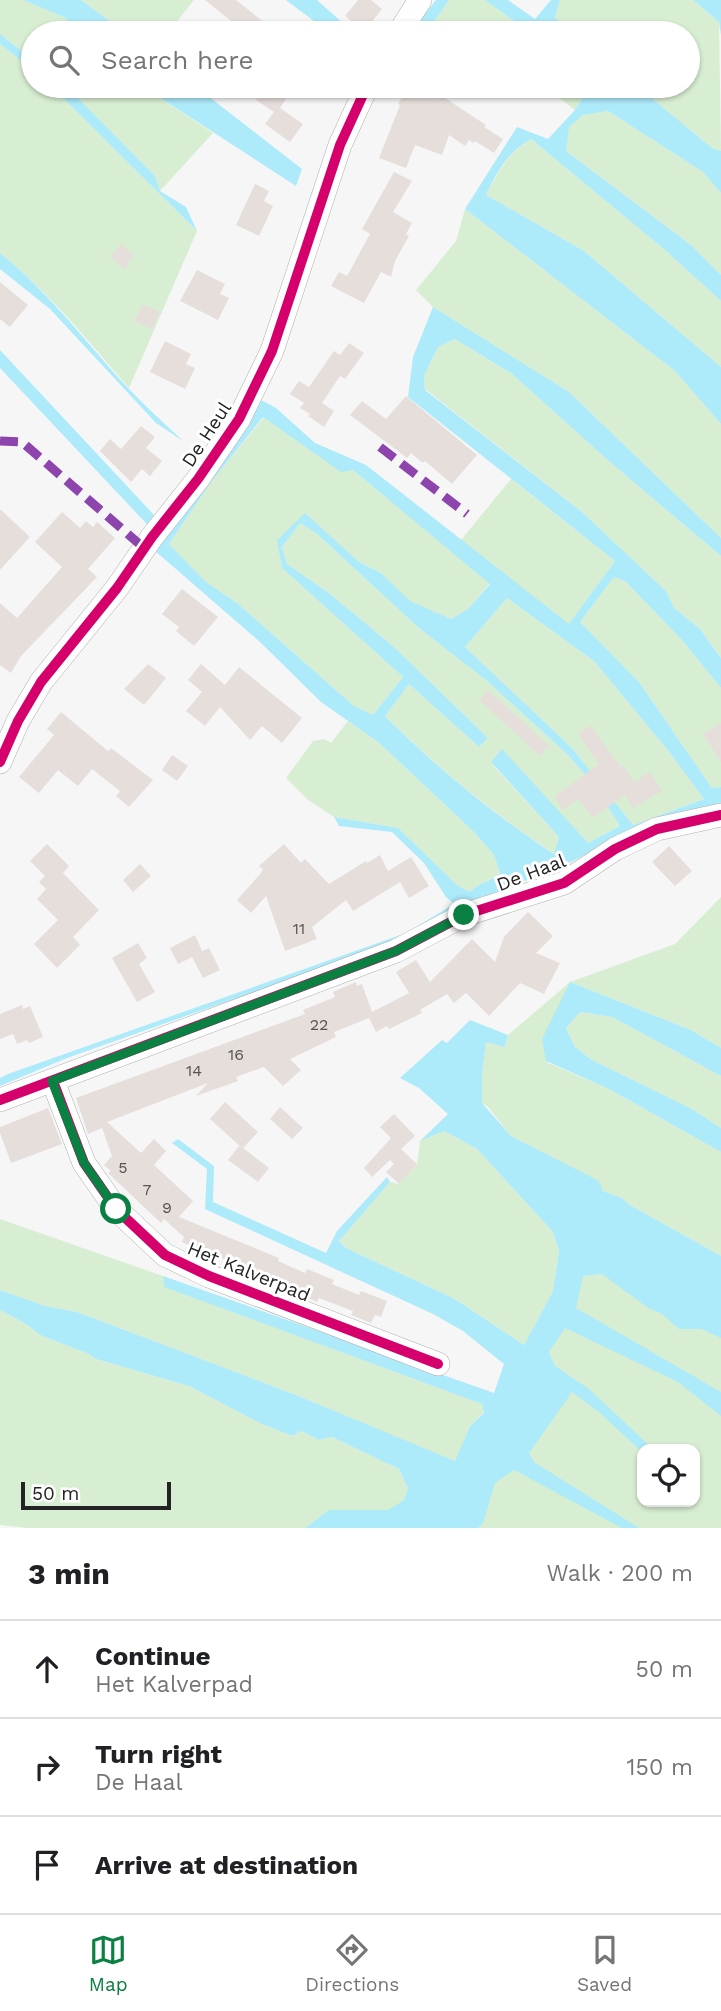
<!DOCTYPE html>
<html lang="en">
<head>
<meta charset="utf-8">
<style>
	:root { --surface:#fff; --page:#f2f2f2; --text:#202124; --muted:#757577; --line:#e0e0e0; --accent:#0b8043 }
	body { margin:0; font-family:"Work Sans",sans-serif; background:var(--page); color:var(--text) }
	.controls { position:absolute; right:21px; bottom:21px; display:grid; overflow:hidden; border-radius:14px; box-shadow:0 2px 5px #0004 }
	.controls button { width:63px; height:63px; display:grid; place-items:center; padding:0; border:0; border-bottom:2px solid var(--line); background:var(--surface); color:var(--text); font:35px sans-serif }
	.scale { position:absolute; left:21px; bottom:18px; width:150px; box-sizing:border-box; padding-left:7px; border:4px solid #232324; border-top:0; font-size:19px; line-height:24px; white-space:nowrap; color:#232324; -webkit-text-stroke:5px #fff; paint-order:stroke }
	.stop { position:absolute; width:21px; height:21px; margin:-16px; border:5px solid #0b8043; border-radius:50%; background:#fff }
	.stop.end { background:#0b8043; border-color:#fff; box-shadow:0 2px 7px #0008 }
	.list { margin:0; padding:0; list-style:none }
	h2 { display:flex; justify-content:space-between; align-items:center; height:91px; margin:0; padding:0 28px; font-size:30px }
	h2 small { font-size:23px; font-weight:400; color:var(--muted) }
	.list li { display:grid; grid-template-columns:46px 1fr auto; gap:21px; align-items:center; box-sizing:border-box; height:98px; padding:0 28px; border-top:2px solid var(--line) }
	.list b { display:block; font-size:26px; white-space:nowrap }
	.list p { margin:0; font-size:23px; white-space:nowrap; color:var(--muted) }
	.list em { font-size:23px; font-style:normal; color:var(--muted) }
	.icon { flex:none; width:38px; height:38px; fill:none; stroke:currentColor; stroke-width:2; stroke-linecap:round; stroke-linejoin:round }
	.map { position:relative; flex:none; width:721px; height:1528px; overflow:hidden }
	.search { position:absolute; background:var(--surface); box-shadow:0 2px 5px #0004; left:21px; right:21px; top:21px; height:77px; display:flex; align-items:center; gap:18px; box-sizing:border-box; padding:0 24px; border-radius:38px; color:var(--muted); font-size:26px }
	.sheet { height:385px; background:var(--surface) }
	nav { display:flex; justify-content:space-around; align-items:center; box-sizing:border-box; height:98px; border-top:2px solid var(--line); background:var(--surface); font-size:19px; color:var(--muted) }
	nav a { display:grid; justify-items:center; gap:4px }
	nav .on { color:var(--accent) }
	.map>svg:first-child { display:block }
	.green { fill:#d8eed2; fill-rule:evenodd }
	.water { fill:#adeafa; fill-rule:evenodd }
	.building { fill:#e6dedb }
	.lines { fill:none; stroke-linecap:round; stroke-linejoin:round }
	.minor-casing { stroke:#b0b0b1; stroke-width:24 }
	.minor { stroke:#fefefe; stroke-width:23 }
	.quiet { stroke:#8e44ad; stroke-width:9; stroke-dasharray:18 9; stroke-linecap:butt }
	.cycleway-casing { stroke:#fff; stroke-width:15 }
	.cycleway { stroke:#d6006c; stroke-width:10 }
	.route { stroke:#0b8043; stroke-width:9 }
	.labels { text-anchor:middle; stroke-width:6; stroke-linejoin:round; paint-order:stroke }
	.number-label { font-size:16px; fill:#565454 }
	.street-label { font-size:19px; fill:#232324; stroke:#fff }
</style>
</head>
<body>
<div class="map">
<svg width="721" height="1528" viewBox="0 0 721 1528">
	<rect width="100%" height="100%" fill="#f6f6f7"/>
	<path class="green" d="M0,0H23L66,18L74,33H33V60L0,34Z
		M81,0H194L168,33H126Z
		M449,0H485L531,33H426Z
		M560,0H693L719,22L721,151L712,148L637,86H688V33H574L555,18Z
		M0,44L33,70V86H51L197,231L129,388C88,341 49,292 0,253Z
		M66,86H142L213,133L160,191L155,176Z
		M544,86H590L575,110Z
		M608,111L703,172L721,193V275L691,245L566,151L568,127L583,115Z
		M531,139L665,250L721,301V367L584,251L486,195C499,171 507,154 531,139Z
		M465,209L675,371L721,424V538L569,392L433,307L416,290L456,241Z
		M455,339L512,374L611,463L721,556V658L700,629L674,608L666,591L582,512L425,389L424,376L438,347Z
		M264,417L341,471L353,470L490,583L468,609L451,619L410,602L381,573L359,562L305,514L278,539L282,568L403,677L373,715L354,706L237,603L206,582L169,544L212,481Z
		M511,479L615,561L569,625L461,540Z
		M300,523L317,534L420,629L486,680L568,755L596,788L620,826L588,843L491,763L559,837L555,854C494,815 437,767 385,716L409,684L479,747L488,738L394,647L329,593L287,564L282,547Z
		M614,577L626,582L681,639L721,688V787L712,788L639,682L580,622Z
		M507,598L594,661L670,753L704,799L633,825L572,748L465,647Z
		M348,721L378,742L475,833L494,855L500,873C490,882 479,882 470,892L458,886L398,828L334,817L308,800L286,778L313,741L324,739L331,743Z
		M721,897V1048L691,1030L570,982L546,1062L609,1089L721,1152V1256L630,1205L622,1198L603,1191L598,1181L511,1136L488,1107L482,1103V1075L486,1041L505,1047L508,1035L570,982L675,944Z
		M580,1012L612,1017L721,1076V1128L692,1109L592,1060L575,1047L566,1028Z
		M444,1131L477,1149L553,1232L559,1251L553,1291L524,1345L455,1299L346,1248L339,1241L390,1182L399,1184L417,1164L420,1141Z
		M0,1219L163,1276L165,1287L482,1404L484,1412L470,1426L455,1462L296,1395L77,1312L45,1306L0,1290Z
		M602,1274L721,1336V1528H472L555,1366L549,1352L583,1276ZM642,1449H695V1502H642Z
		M0,1310L26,1324L40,1335L89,1354L96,1359L189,1386L260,1423L292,1436L301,1431L319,1440L332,1437L399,1469L408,1488L404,1500L389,1510H329L305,1528H28L0,1525Z"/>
	<path class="water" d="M23,0H81L126,33H74L66,18Z
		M286,0H317L354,33H330Z
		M436,0H449L426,33H410Z
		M485,0H508L535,19L551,0H560L555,18L574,33H531Z
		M693,0H721V35L719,22Z
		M0,34L33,60V70L0,44Z
		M51,86H66L155,176L160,191L186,207L197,231Z
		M142,86H195L302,169L296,186Z
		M590,86H637L712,148L721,151V193L703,172L608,111L583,115L569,127L566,151L691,245L721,275V301L665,250L531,139C508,152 497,172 486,195L584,251L721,367V424L675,371L465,209L517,127L548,139L575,110Z
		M0,253C50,293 86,343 129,389C146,407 165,424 183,441L156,423L50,309L0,269Z
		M433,307L569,392L721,538V556L611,463L512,374L455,339L438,347L424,376L425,390L582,512L666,591L674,608L700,629L721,658V688L681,639L626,582L614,577L580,622L639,682L712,788L721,787V806L645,825L563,866L456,908L419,931L296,977L67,1058L0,1086V1078L8,1074L406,933L454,904L446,897L424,863L392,832L339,826L334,817L398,828L458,886L470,892C479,882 491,882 500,873L494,855L475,833L409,771L378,742L321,702L260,642L154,550L159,537L0,368V350L169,531L233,449L261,400L276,408L315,443L366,465L569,624L615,561L408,397L413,357ZM263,417L341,472L353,470L490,584L468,609L451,619L410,601L381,573L359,562L305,513L277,540L282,568L403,677L373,715L354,706L237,603L206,582L169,544L212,481ZM300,523L317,534L420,629L486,680L568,755L596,788L620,826L588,843L502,749L491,762L559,837L554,854C494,815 436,767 385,716L409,684L479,747L488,738L394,647L329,593L287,564L282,547ZM507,598L594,661L670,753L704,799L633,825L572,748L465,647Z
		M570,982L691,1030L721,1048V1076L612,1017L580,1012L566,1028L575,1047L592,1060L692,1109L721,1128V1152L609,1089L546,1061L542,1039Z
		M470,1020L508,1035L505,1047L486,1042L482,1075V1103L511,1136L599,1181L603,1191L622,1198L630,1205L721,1256V1338L701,1329H679L662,1314L648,1308L602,1274L583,1276L576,1308L721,1392V1416L678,1382L565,1328L549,1352L555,1366L589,1389L653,1449H642V1452L600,1413L572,1392L529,1453L534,1462L639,1528H622L514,1470L495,1483L483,1523L478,1528H305L329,1510H388L404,1500L408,1488L399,1469L332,1437L319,1440L301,1431L292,1436L260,1423L189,1386L96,1359L89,1354L40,1335L26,1324L0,1310V1290L45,1306L77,1312L296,1395L455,1461L470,1426L484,1413L482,1404L164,1287L163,1276L494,1393L504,1364L463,1331L433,1314L205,1209L207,1169L172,1143L178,1139L214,1166L213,1202L326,1253L337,1231L387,1177L390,1182L339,1241L346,1248L455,1299L524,1345L553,1291L559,1251L553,1232L477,1149L444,1131L420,1141L448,1114L419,1088L400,1078L442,1040L447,1043Z"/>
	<path class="building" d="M205,0H236L265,23L257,33H246Z
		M358,0H371L382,9L364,32L345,16Z
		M267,86L286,99L280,108L303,124L290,142L265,124L274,112L256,100Z
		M409,86H427L486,125L484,127L503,139L494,153L475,141L473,143L469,140L465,146L449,135L442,155L415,145L406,168L379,158L400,105L398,104Z
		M394,172L412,181L393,212L412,223L406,234L409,236L395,261L391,277L381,272L364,303L331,286L339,272L347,276L370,234L362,229Z
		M255,184L269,191L264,201L273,206L259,236L236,225Z
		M121,244L134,256L124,269L110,257Z
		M197,270L225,284L220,294L229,298L218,320L180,301Z
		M0,282L28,305L10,327L0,319Z
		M143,304L160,312L152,329L134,321Z
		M165,341L191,354L186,364L195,368L185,389L150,372Z
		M349,343L364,353L345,379L340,376L322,403L334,411L324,427L308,416L310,414L300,408L304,403L290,394L299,381L309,387L334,351L340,355Z
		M406,396L477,455L452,484L425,461L423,463L411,453L407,458L350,415L362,401L386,419Z
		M141,426L155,437L146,448L162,461L150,476L142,469L131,482L100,451L110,439L121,449Z
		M0,509L30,537L0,570Z
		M62,512L80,528L86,521L93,527L97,522L115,538L88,569L97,577L21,656L11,673L0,665V603L17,618L62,567L35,542Z
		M182,589L218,617L194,646L176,631L179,627L162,614Z
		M148,664L166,678L144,705L124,689Z
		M201,664L225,685L239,667L302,718L282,743L262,726L250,740L220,707L205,726L186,711L202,692L188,680Z
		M488,690L549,746L540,756L479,700Z
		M61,712L108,751L111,748L153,780L129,807L116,796L120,791L92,769L78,786L58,770L39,793L19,777L54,735L47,729Z
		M721,723V762L703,734Z
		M590,725L621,767L623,765L634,782L650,772L662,791L633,808L625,795L593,818L578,799L563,810L554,797L599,764L578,734Z
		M172,755L188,766L177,781L162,770Z
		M47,844L69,866L63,873L99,910L73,937L80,945L57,968L34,944L58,920L37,899L46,889L39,882L45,876L30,861Z
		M284,844L301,863L305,859L329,884L366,861L367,863L380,855L388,871L411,857L429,886L409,898L400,882L353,911L346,900L312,927L317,939L285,951L266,896L251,913L237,900L261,873L263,869L259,866Z
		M669,846L692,871L675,886L652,862Z
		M140,864L151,876L133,892L123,880Z
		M528,912L553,936L536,953L560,963L544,994L520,983L489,1016L466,993L454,1003L447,994L420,1010L422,1013L389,1029L387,1026L376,1032L369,1018L334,1032L336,1037L290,1059L301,1070L283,1086L264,1067L236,1077L238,1081L196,1096L208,1083L107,1122L141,1153L154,1139L166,1151L154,1165L193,1201L179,1217L279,1258L278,1261L305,1273L307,1269L334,1280L332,1284L359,1295L361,1291L387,1301L381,1317L375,1315L371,1323L351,1315L353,1311L319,1298L317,1302L297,1293L299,1289L264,1276L263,1279L243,1271L245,1267L211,1254L209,1258L189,1249L191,1246L182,1242L184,1237L164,1219L161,1223L108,1173L111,1171L104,1165L112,1156L102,1128L88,1134L76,1098L305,1014L303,1010L335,997L333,992L356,982L357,986L362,984L372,1012L409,993L396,972L416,960L430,982L472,939L495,962L504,937Z
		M195,935L202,951L209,948L220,970L203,978L192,957L178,964L170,948Z
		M138,943L147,958L139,964L155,992L137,1002L112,958Z
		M22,1005L23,1009L30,1006L43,1037L29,1043L27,1040L17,1044L13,1034L0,1039V1014Z
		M225,1102L258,1132L243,1148L269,1168L258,1182L228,1160L239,1146L242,1148L210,1119Z
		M280,1107L303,1128L292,1139L270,1119Z
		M48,1108L62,1144L11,1163L0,1133V1127Z
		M394,1114L415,1136L401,1149L417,1164L399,1184L386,1172L394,1164L390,1160L372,1177L364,1168L391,1138L380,1127Z"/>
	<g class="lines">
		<g class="minor-casing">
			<path id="minor" d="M399,33L420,0
				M0,762L18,721L41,682L117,588L152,537L198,479L239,419L272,351L340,145L367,86
				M53,1081L84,1163L116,1209L165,1255L209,1276L438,1364
				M0,1100L396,951L464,915L564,883L615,849L657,829L721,815"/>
		</g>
		<use href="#minor" class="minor"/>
		<path class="quiet" d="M0,441L22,442L144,548
			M380,447L467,514"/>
		<g class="cycleway-casing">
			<path id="cycleway" d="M0,762L18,721L41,682L117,588L152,537L198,479L239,419L272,351L340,145L367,86
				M53,1081L84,1163L116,1209L165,1255L209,1276L438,1364
				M0,1100L396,951L464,915L564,883L615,849L657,829L721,815"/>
		</g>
		<use href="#cycleway" class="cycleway"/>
	</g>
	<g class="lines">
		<path class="route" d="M116,1209L84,1163L52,1081L396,951L464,915"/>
	</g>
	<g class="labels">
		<g class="number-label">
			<text x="299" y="934">11</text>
			<text x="319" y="1030">22</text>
			<text x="236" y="1060">16</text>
			<text x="194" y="1076">14</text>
			<text x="123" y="1173">5</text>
			<text x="147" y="1195">7</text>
			<text x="167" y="1213">9</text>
		</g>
		<g class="street-label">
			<text transform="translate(206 434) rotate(-57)" y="7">De Heul</text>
			<text transform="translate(531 872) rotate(-21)" y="7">De Haal</text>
			<text transform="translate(249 1271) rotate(22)" y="7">Het Kalverpad</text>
		</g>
	</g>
</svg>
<div class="controls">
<button><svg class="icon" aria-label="locate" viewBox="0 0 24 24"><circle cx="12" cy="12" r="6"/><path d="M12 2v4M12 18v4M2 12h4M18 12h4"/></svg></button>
</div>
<div class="scale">50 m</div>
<div class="stop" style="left:116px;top:1209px"></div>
<div class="stop end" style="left:464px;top:915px"></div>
<div class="search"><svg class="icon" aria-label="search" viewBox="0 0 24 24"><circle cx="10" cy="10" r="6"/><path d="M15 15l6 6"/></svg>Search here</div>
</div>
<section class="sheet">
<h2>3 min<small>Walk · 200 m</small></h2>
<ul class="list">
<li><svg class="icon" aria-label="ahead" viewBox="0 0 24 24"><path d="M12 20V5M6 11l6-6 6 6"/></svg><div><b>Continue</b><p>Het Kalverpad</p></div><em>50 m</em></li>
<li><svg class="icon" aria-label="right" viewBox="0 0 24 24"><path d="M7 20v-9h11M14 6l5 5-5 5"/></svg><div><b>Turn right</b><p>De Haal</p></div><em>150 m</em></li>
<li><svg class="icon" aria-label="arrive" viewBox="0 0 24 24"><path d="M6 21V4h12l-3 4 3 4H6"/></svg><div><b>Arrive at destination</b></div></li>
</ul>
</section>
<nav>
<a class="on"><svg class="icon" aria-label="map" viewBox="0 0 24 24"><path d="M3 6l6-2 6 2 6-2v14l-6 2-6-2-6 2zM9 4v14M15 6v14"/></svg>Map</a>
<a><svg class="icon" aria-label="directions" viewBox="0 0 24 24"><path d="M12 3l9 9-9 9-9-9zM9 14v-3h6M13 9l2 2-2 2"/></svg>Directions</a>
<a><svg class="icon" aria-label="saved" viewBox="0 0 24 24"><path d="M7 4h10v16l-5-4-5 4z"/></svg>Saved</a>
</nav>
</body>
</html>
